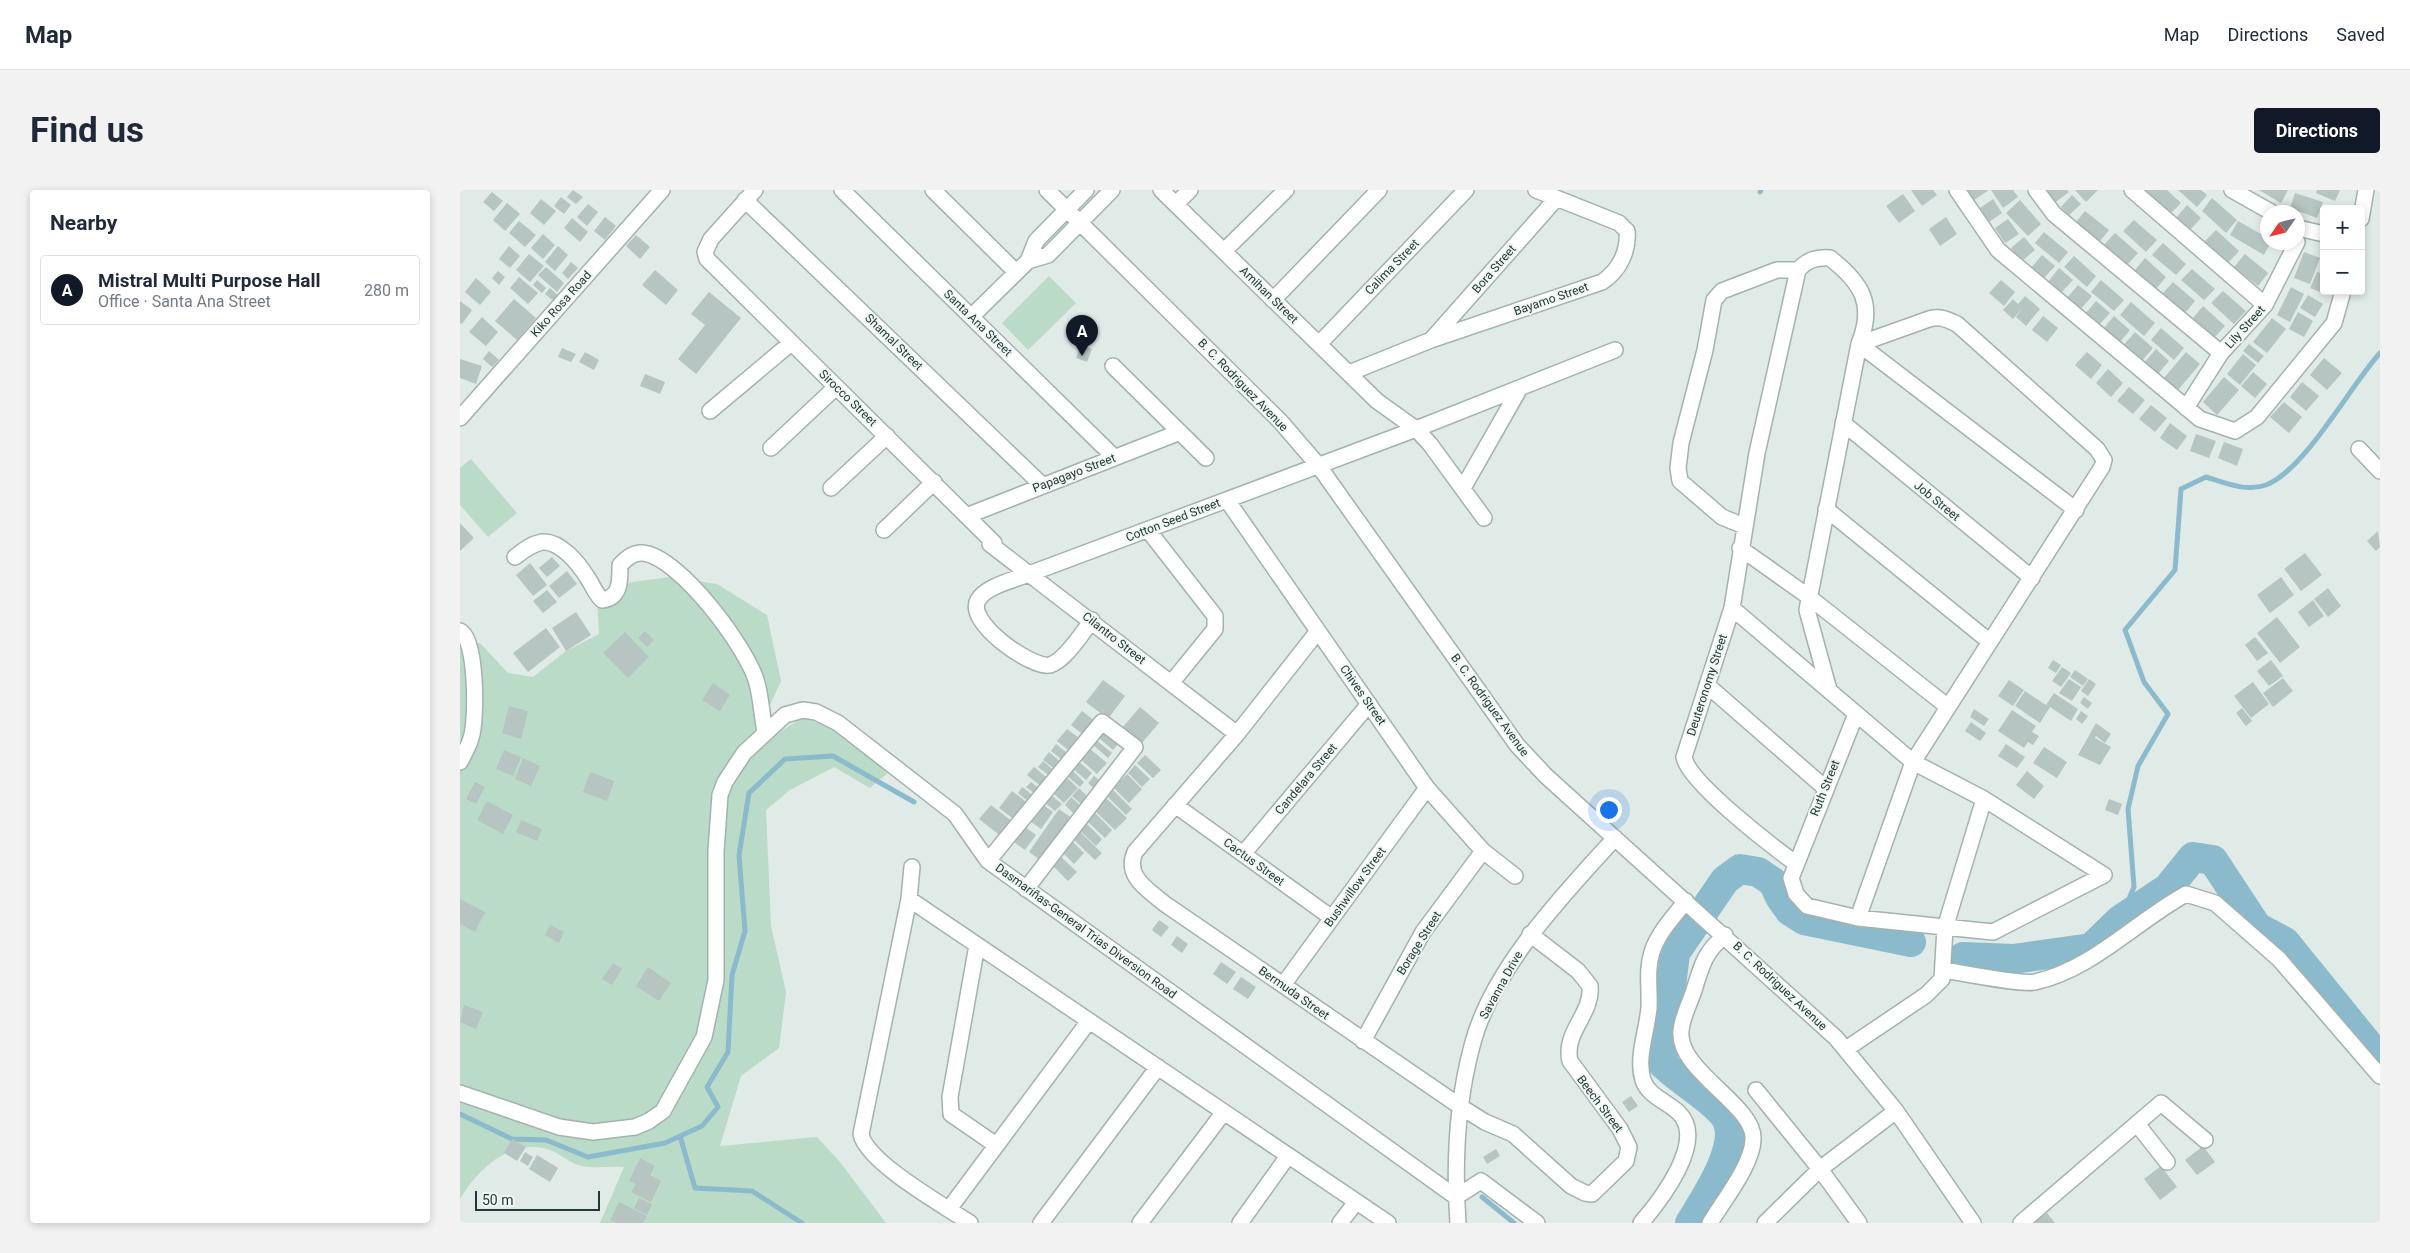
<!DOCTYPE html>
<html lang="en">
<head>
<meta charset="utf-8">
<style>
	:root { --surface:#fff; --page:#f2f2f3; --text:#1f2937; --muted:#747a83; --line:#e0e1e3; --accent:#111827 }
	body { margin:0; font-family:Roboto,sans-serif; background:var(--page); color:var(--text) }
	.controls { position:absolute; right:15px; top:15px; display:grid; overflow:hidden; border-radius:5px; box-shadow:0 2px 8px #0003 }
	.controls button { width:45px; height:45px; display:grid; place-items:center; padding:0; border:0; border-bottom:1px solid var(--line); background:var(--surface); color:var(--text); font:25px sans-serif }
	.compass { position:absolute; left:1800px; top:15px; width:45px; height:45px; border-radius:50%; background:var(--surface); box-shadow:0 2px 8px #0003; rotate:235deg }
	.scale { position:absolute; left:15px; bottom:12px; width:125px; box-sizing:border-box; padding-left:5px; border:2px solid #223a37; border-top:0; font-size:14px; line-height:18px; white-space:nowrap; color:#223a37; -webkit-text-stroke:4px #f1f7f5; paint-order:stroke }
	.you { position:absolute; left:1148px; top:619px; width:18px; height:18px; margin:-12px; border:4px solid #fff; border-radius:50%; background:#1a73e8; box-shadow:0 0 0 8px #1a73e833 }
	.badge { display:grid; place-items:center; width:32px; height:32px; border-radius:50%; background:var(--accent); color:#fff; font-size:16px; font-weight:700 }
	.pin { position:absolute; translate:-50% -41px; filter:drop-shadow(0 1px 2px #0008) }
	.pin::after { content:''; position:absolute; top:26px; width:18px; height:15px; background:inherit; clip-path:polygon(0 0,100% 0,50% 100%) }
	.list { margin:0; padding:0; list-style:none }
	h2 { display:flex; justify-content:space-between; align-items:center; height:65px; margin:0; padding:0 20px; font-size:21px }
	h2 small { font-size:16px; font-weight:400; color:var(--muted) }
	.list li { display:grid; grid-template-columns:32px 1fr auto; gap:15px; align-items:center; box-sizing:border-box; height:70px; margin:0 10px 10px; padding:0 10px; border:1px solid var(--line); border-radius:5px }
	.list b { display:block; font-size:19px; white-space:nowrap }
	.list p { margin:0; font-size:16px; white-space:nowrap; color:var(--muted) }
	.list em { font-size:16px; font-style:normal; color:var(--muted) }
	.map { position:relative; flex:none; width:1920px; height:1033px; overflow:hidden; border-radius:5px }
	header { display:flex; align-items:center; gap:30px; box-sizing:border-box; height:70px; padding:0 25px; background:var(--surface); border-bottom:1px solid var(--line) }
	header strong { font-size:24px }
	nav { display:flex; gap:28px; margin-inline-start:auto; font-size:18px }
	.intro { display:flex; align-items:center; justify-content:space-between; box-sizing:border-box; height:120px; padding:0 30px }
	h1 { margin:0; font-size:35px }
	.button { padding:12px 22px; border-radius:5px; background:var(--accent); color:#fff; font-size:18px; font-weight:700 }
	main { display:flex; gap:30px; padding:0 30px }
	aside { flex:1; background:var(--surface); border-radius:5px; box-shadow:0 2px 8px #0003 }
	.map>svg:first-child { display:block }
	.green { fill:#badbc7 }
	.lines { fill:none; stroke-linecap:round; stroke-linejoin:round }
	.stream { stroke:#8bbacd; stroke-width:5 }
	.river { stroke:#8bbacd; stroke-width:30 }
	.building { fill:#b6c5c1 }
	.minor-casing { stroke:#a3b2af; stroke-width:18 }
	.minor { stroke:#fff; stroke-width:15 }
	.labels { text-anchor:middle; stroke-width:4; stroke-linejoin:round; paint-order:stroke }
	.street-label { font-size:12px; fill:#223a37; stroke:#f1f7f5 }
</style>
</head>
<body>
<header>
<strong>Map</strong>
<nav><a>Map</a><a>Directions</a><a>Saved</a></nav>
</header>
<div class="intro"><h1>Find us</h1><a class="button">Directions</a></div>
<main>
<aside>
<h2>Nearby<small></small></h2>
<ul class="list">
<li><span class="badge">A</span><div><b>Mistral Multi Purpose Hall</b><p>Office · Santa Ana Street</p></div><em>280 m</em></li>
</ul>
</aside>
<div class="map">
<svg width="1920" height="1033" viewBox="0 0 1920 1033">
	<rect width="100%" height="100%" fill="#e0eae7"/>
	<path class="green" d="M589,86L616,113L568,160L542,133Z
		M11,269L57,323L28,347L0,315V278Z
		M211,387L257,394L307,425L321,491L305,526L313,546L344,527L393,549L434,578L410,598L374,577L330,600L306,620L311,736L326,802L319,858L281,886L260,956L357,947L380,972L426,1033H140L164,977C151,976 131,979 118,975C107,971 98,962 87,959C49,949 18,979 0,1009V454L20,453L48,483L73,487L106,461L139,444L137,407L172,392Z"/>
	<g class="lines">
		<path class="stream" d="M1300,2L1301,0
			M1660,730L1674,697L1668,619L1678,576L1708,524L1684,492L1665,440L1715,380L1721,299L1746,287C1765,293 1786,302 1806,295C1845,280 1890,196 1920,163
			M0,924L52,949L86,950L128,967L205,953L242,936L258,917L247,897L268,862L272,785L285,741L279,665L289,603L325,569L373,566L454,612
			M220,946L235,998L292,1001L342,1033
			M1022,1007L1054,1033"/>
		<path class="river" d="M1503,767L1553,769L1631,758L1660,730L1708,698L1733,667L1753,670L1797,737L1825,752L1920,869
			M1230,1033C1244,1010 1282,955 1266,928C1256,911 1218,890 1202,873L1215,763L1265,690L1280,679L1298,682L1313,692L1320,707L1330,721L1344,730L1451,752"/>
	</g>
	<path class="building" d="M113,0L123,7L116,14L107,7Z
		M1451,0H1473L1477,5L1462,16Z
		M1507,0H1529L1514,10Z
		M1531,0H1553L1558,7L1543,18Z
		M1579,0H1607L1609,2L1589,17Z
		M1615,0H1638L1626,12Z
		M1686,0H1707L1721,13L1710,24Z
		M1718,0H1741L1747,5L1737,17Z
		M1799,0H1828L1821,13Z
		M1857,0H1880L1875,11L1856,3Z
		M32,2L43,11L34,21L23,12Z
		M1835,3L1863,12L1857,28L1830,18Z
		M1443,4L1455,21L1439,33L1426,16Z
		M1612,5L1621,14L1609,25L1601,17Z
		M101,7L111,15L104,24L94,16Z
		M1752,8L1777,30L1766,43L1742,21Z
		M81,9L96,21L84,35L70,23Z
		M1533,9L1542,23L1529,32L1520,18Z
		M1560,10L1581,34L1568,46L1546,23Z
		M47,13L60,24L45,41L33,30Z
		M128,14L138,22L127,36L117,27Z
		M1727,15L1741,28L1730,40L1716,28Z
		M1625,21L1649,40L1640,51L1616,32Z
		M145,27L156,36L145,50L134,41Z
		M1486,27L1497,44L1480,56L1469,39Z
		M112,28L128,42L120,52L104,38Z
		M1548,29L1559,44L1545,53L1535,38Z
		M1674,30L1697,50L1686,62L1663,41Z
		M59,31L76,45L65,57L49,43Z
		M1778,31L1808,48V52H1811L1804,65L1770,45Z
		M1756,40L1779,61L1768,73L1744,52Z
		M1584,42L1608,62L1599,73L1575,53Z
		M1655,43L1678,63L1667,75L1644,55Z
		M83,44L95,55L83,69L71,58Z
		M176,45L190,57L180,69L166,56Z
		M1564,47L1575,60L1562,71L1551,58Z
		M1703,53L1726,74L1716,85L1692,65Z
		M49,56L60,66L50,78L39,69Z
		M98,56L108,65L95,81L85,72Z
		M1844,62L1860,68L1850,94L1834,88Z
		M69,64L84,76L70,92L56,80Z
		M1785,64L1808,83L1798,96L1774,77Z
		M1582,65L1595,76L1584,88L1571,78Z
		M1614,66L1636,86L1627,97L1604,77Z
		M1685,68L1706,87L1696,99L1675,80Z
		M111,72L118,78L108,89L102,83Z
		M86,77L104,93L97,102L78,85Z
		M1599,78L1613,90L1601,103L1588,92Z
		M1732,79L1755,99L1744,110L1721,90Z
		M195,80L218,100L206,115L182,95Z
		M38,81L45,87L39,95L32,88Z
		M1857,82L1864,84V101H1868L1867,105L1850,98Z
		M59,87L78,103L68,114L50,98Z
		M16,88L31,102L20,115L5,102Z
		M77,90L86,98L82,103L73,95Z
		M1541,90L1555,102L1544,116L1529,103Z
		M1641,90L1664,110L1654,121L1631,102Z
		M1713,92L1735,111L1725,123L1703,103Z
		M1618,95L1632,106L1620,120L1607,108Z
		M1831,97L1844,104L1830,132L1817,125Z
		M90,98L100,107L95,112L85,104Z
		M1763,101L1786,121L1774,134L1751,113Z
		M249,102L281,128L236,184L218,169L245,135L231,124Z
		M1848,105L1863,114L1855,127L1840,118Z
		M1565,106L1580,119L1566,136L1556,127L1563,117L1553,129L1543,120L1553,109L1558,114Z
		M54,109L76,128L57,150L35,131Z
		M0,111L12,120L2,134L0,133Z
		M1636,111L1650,123L1639,135L1626,123Z
		M1671,112L1695,133L1684,146L1660,125Z
		M1743,116L1765,136L1755,147L1733,128Z
		M1838,122L1853,131L1844,147L1829,139Z
		M1583,126L1598,138L1587,152L1572,140Z
		M1654,126L1670,140L1660,152L1644,138Z
		M22,127L38,142L26,156L9,142Z
		M1812,128L1826,139L1807,163L1793,152Z
		M1701,138L1724,158L1714,170L1691,150Z
		M1675,142L1693,158L1681,172L1663,156Z
		M1789,154L1804,166L1798,173L1783,161Z
		M621,155L632,159L627,172L616,168Z
		M102,158L116,164L111,172L98,167Z
		M1696,159L1709,171L1697,185L1684,173Z
		M29,161L39,170L32,177L23,169Z
		M125,162L139,170L134,180L119,172Z
		M1627,162L1642,175L1631,189L1615,175Z
		M1726,162L1740,174L1718,200L1704,188Z
		M1783,164L1796,175L1780,195L1767,184Z
		M1864,168L1882,183L1867,200L1850,185Z
		M0,169L22,176L16,194L0,188Z
		M1648,179L1663,193L1651,207L1636,193Z
		M1793,182L1807,194L1795,208L1781,196Z
		M185,184L205,192L200,204L180,196Z
		M1764,187L1779,200L1757,225L1743,212Z
		M1842,192L1859,206L1846,221L1830,207Z
		M1669,197L1685,210L1673,224L1657,211Z
		M1824,212L1842,227L1829,243L1810,227Z
		M1691,215L1707,228L1695,242L1679,229Z
		M1710,233L1727,246L1717,260L1700,248Z
		M1736,244L1756,251L1749,268L1730,261Z
		M1764,252L1783,259L1777,276L1758,268Z
		M0,333L14,348L0,361Z
		M1918,341L1920,357L1916,361L1907,351Z
		M1845,363L1862,385L1841,401L1824,379Z
		M92,367L100,376L87,387L79,378Z
		M70,373L87,395L73,406L56,385Z
		M107,381L117,394L99,408L89,396Z
		M1821,387L1834,405L1810,423L1797,405Z
		M1868,398L1881,416L1868,427L1854,409Z
		M87,400L97,412L83,423L73,411Z
		M1853,410L1864,426L1849,437L1838,422Z
		M116,422L131,445L106,461L92,438Z
		M1817,427L1840,457L1820,473L1797,443Z
		M86,438L100,457L68,482L53,463Z
		M185,441L194,450L187,457L178,448Z
		M165,442L189,467L168,488L143,463Z
		M1795,447L1808,463L1797,471L1785,455Z
		M1593,470L1601,475L1596,483L1588,478Z
		M1811,470L1823,486L1809,496L1797,481Z
		M1602,477L1611,483L1601,497L1592,491Z
		M1615,480L1628,489L1623,496L1610,487Z
		M1823,488L1833,501L1813,517L1803,503Z
		M1609,489L1621,497L1612,511L1599,503Z
		M1629,489L1636,494L1628,506L1621,501Z
		M643,490L665,506L648,529L626,512Z
		M1549,490L1564,500L1553,516L1538,506Z
		M1793,492L1809,514L1791,528L1774,506Z
		M253,493L270,505L260,521L242,510Z
		M1565,501L1586,515L1594,503L1618,519L1611,531L1590,517L1580,533L1555,516Z
		M1624,507L1632,513L1628,519L1620,513Z
		M49,516L68,521L61,549L42,543Z
		M680,517L699,533L681,554L662,538Z
		M1782,518L1792,531L1786,536L1776,523Z
		M1514,519L1529,529L1524,536L1510,527Z
		M1552,520L1576,536L1572,542L1579,546L1573,555L1568,552L1564,558L1538,541Z
		M622,521L636,532L625,546L611,535Z
		M1621,521L1628,526L1622,534L1616,529Z
		M1511,532L1526,543L1520,551L1505,541Z
		M1636,533L1651,544L1645,553L1636,546L1635,548L1651,557L1640,575L1618,565Z
		M607,539L623,551L613,564L597,551Z
		M646,540L660,552L653,560L639,548Z
		M636,550L652,563L648,568L632,554Z
		M596,554L611,566L606,573L591,561Z
		M1546,554L1565,567L1557,578L1538,566Z
		M1584,557L1607,572L1597,588L1573,573Z
		M629,558L647,573L637,584L620,569Z
		M44,560L61,567L53,586L36,579Z
		M589,562L603,574L597,581L583,570Z
		M685,565L701,580L693,588L677,573Z
		M63,568L80,576L71,596L55,589Z
		M617,570L632,583L626,590L611,577Z
		M583,571L597,583L592,588L578,577Z
		M675,575L690,589L682,597L668,583Z
		M574,577L590,590L583,598L567,585Z
		M611,579L624,592L620,597L606,585Z
		M1567,581L1584,596L1574,609L1556,595Z
		M130,582L154,591L147,611L123,602Z
		M667,584L682,599L669,613L654,598Z
		M605,586L618,598L604,613L592,602Z
		M634,586L644,594L637,601L628,593Z
		M15,592L25,597L16,614L6,609Z
		M571,592L580,599L575,604L566,597Z
		M562,597L574,606L569,612L558,603Z
		M619,598L627,606L621,614L612,606Z
		M653,600L672,619L666,625L647,606Z
		M552,601L568,613L555,630L539,618Z
		M591,605L602,614L595,621L584,612Z
		M611,607L620,615L613,623L605,615Z
		M645,607L667,628L655,640L633,619Z
		M1649,609L1662,614L1658,625L1645,620Z
		M27,611L53,625L43,644L17,630Z
		M582,614L593,622L581,639L570,631Z
		M531,615L553,632L542,647L519,629Z
		M599,619L613,629L583,672L569,662Z
		M635,623L652,640L645,648L627,631Z
		M61,630L82,639L77,651L56,642Z
		M626,633L642,649L636,656L619,640Z
		M561,634L576,645L565,660L550,649Z
		M619,641L642,663L635,670L612,648Z
		M611,650L624,663L614,674L601,661Z
		M598,664L617,682L608,691L589,672Z
		M0,709L25,722L15,742L0,734Z
		M699,730L709,737L701,747L692,740Z
		M90,735L104,742L99,753L85,745Z
		M717,746L728,754L722,763L711,755Z
		M761,772L776,782L767,794L753,784Z
		M153,773L162,779L152,795L142,789Z
		M188,777L211,793L199,811L176,796Z
		M781,787L796,797L788,809L773,799Z
		M4,815L23,822L16,839L0,832Z
		M1171,906L1178,916L1169,922L1162,912Z
		M52,949L66,957L57,971L44,963Z
		M1743,956L1755,972L1737,985L1725,970Z
		M1036,959L1040,966L1027,974L1023,967Z
		M65,962L73,967L68,976L60,971Z
		M77,965L98,978L90,992L69,979Z
		M180,968L195,976L190,985L201,991L191,1012L171,1002L176,994L169,991Z
		M1701,976L1717,997L1700,1010L1684,989Z
		M179,1008L192,1014L187,1025L174,1018Z
		M159,1012L187,1026L183,1033H156L150,1030Z
		M1587,1023L1595,1033H1573Z"/>
	<g class="lines">
		<g class="minor-casing">
			<path id="minor" d="M295,0L251,49L245,62L247,69L534,353
				M382,0L654,267
				M473,0L556,82
				M587,0L820,231L858,275L1057,555L1086,586L1376,848L1436,921L1513,1033
				M701,0L917,211L956,239L970,254L1024,328
				M1497,0L1538,60L1740,229L1775,241L1797,227L1874,133L1883,101
				M1576,0L1594,24L1761,163
				M1672,0L1805,115
				M1772,0L1811,22
				M285,10L582,295
				M716,14L730,0
				M1901,29L1906,0
				M1838,38L1864,44
				M764,61L826,0
				M568,71L588,65L652,0
				M813,110L919,0
				M511,127L568,71L576,51L626,0
				M972,149L1096,9
				M859,154L1006,0
				M653,176L746,268
				M889,183L971,150L1142,92C1159,81 1169,61 1167,41L1159,33L1076,0
				M1726,218L1761,163L1805,115L1837,52
				M250,221L331,153
				M0,228L202,0
				M1383,233L1572,388
				M311,258L376,197
				M1899,259L1920,281
				M371,298L427,246
				M1003,298L1060,198
				M767,310L967,598L1023,661L1055,686
				M1366,319L1530,452
				M509,325L720,242
				M1284,336L1262,327L1220,291L1218,278L1221,253L1245,160L1254,110L1262,101L1317,80H1338
				M424,340L474,292
				M688,340L755,426V439L712,492
				M530,354L777,544
				M1280,358L1349,407L1488,517
				M55,367C63,361 71,354 82,352C100,350 119,374 127,387C133,395 134,402 142,410C161,408 160,390 160,375C166,369 173,362 183,363C220,367 288,459 297,493C301,508 302,526 305,542
				M1272,418L1453,572L1642,277L1644,270L1637,259L1497,134C1486,129 1481,126 1469,129L1399,154
				M632,430C623,442 605,471 590,475C573,479 505,433 518,410C526,396 554,390 569,384L956,239L1155,160
				M0,441C17,448 17,531 11,548C9,556 4,564 0,572
				M858,441L777,544L675,662C664,686 688,700 705,714L1001,917L1025,932L1053,944L1111,996L1125,1003L1132,1004L1166,971L1169,957L1160,939L1110,871C1103,842 1133,824 1130,796L1118,781L1070,744
				M1247,495L1365,598
				M1369,500L1347,420L1399,154L1616,320
				M1396,524L1331,688L1336,704L1347,716L1398,728L1533,742L1644,685
				M715,615L872,728
				M783,664L909,514
				M528,671L642,532L675,557L566,699
				M1335,673C1312,656 1228,592 1224,567L1272,418L1297,263L1338,80C1347,70 1356,67 1370,68C1402,93 1415,114 1399,154
				M452,677L449,709L401,944C406,972 485,1016 510,1033
				M449,709L928,1033
				M1398,728L1453,572L1524,609L1644,685
				M517,755L490,907L491,924L536,955
				M1484,780C1502,783 1561,795 1575,792C1633,779 1675,732 1726,704L1755,713L1819,769L1920,886
				M823,795L967,598
				M903,851L963,742L1023,661
				M1386,859L1466,805L1482,789L1485,738L1524,609
				M1296,900L1360,979L1399,1033
				M0,903L99,937L133,942L175,937L189,931L203,921L244,847L256,790V661L260,605L265,592L284,563L325,525L343,520L356,522L378,533L495,624L528,671L996,1007L1021,991L1077,1033
				M1677,934L1707,972
				M489,1019L629,831
				M581,1033L698,877
				M680,1033L764,922
				M780,1033L828,966
				M880,1033L896,1012
				M998,1033C994,976 997,912 1012,856C1031,780 1103,705 1155,648
				M1181,1033C1200,1011 1247,951 1219,923C1208,912 1188,906 1183,890C1176,868 1187,841 1189,818C1190,799 1186,780 1192,762C1198,743 1214,726 1226,711
				M1250,1033C1263,1011 1293,974 1293,949C1295,915 1217,881 1221,841C1222,827 1230,813 1234,800C1242,775 1244,763 1265,745
				M1305,1033L1360,979L1436,921
				M1561,1033L1701,913L1745,950"/>
		</g>
		<use href="#minor" class="minor"/>
	</g>
	<g class="labels">
		<g class="street-label">
			<text transform="translate(932 77) rotate(-46)" y="4">Calima Street</text>
			<text transform="translate(1034 79) rotate(-49)" y="4">Bora Street</text>
			<text transform="translate(809 105) rotate(44)" y="4">Amihan Street</text>
			<text transform="translate(1091 109) rotate(-19)" y="4">Bayamo Street</text>
			<text transform="translate(101 114) rotate(-48)" y="4">Kiko Rosa Road</text>
			<text transform="translate(518 133) rotate(44)" y="4">Santa Ana Street</text>
			<text transform="translate(1785 137) rotate(-48)" y="4">Lily Street</text>
			<text transform="translate(434 152) rotate(44)" y="4">Shamal Street</text>
			<text transform="translate(783 195) rotate(46)" y="4">B. C. Rodriguez Avenue</text>
			<text transform="translate(388 208) rotate(44)" y="4">Sirocco Street</text>
			<text transform="translate(614 283) rotate(-21)" y="4">Papagayo Street</text>
			<text transform="translate(1477 311) rotate(39)" y="4">Job Street</text>
			<text transform="translate(713 330) rotate(-21)" y="4">Cotton Seed Street</text>
			<text transform="translate(654 448) rotate(38)" y="4">Cilantro Street</text>
			<text transform="translate(1247 495) rotate(-72)" y="4">Deuteronomy Street</text>
			<text transform="translate(903 505) rotate(55)" y="4">Chives Street</text>
			<text transform="translate(1030 515) rotate(54)" y="4">B. C. Rodriguez Avenue</text>
			<text transform="translate(846 589) rotate(-50)" y="4">Candelara Street</text>
			<text transform="translate(1365 598) rotate(-68)" y="4">Ruth Street</text>
			<text transform="translate(794 672) rotate(36)" y="4">Cactus Street</text>
			<text transform="translate(895 697) rotate(-54)" y="4">Bushwillow Street</text>
			<text transform="translate(626 741) rotate(36)" y="4">Dasmariñas-General Trias Diversion Road</text>
			<text transform="translate(959 753) rotate(-58)" y="4">Borage Street</text>
			<text transform="translate(1041 795) rotate(-61)" y="4">Savanna Drive</text>
			<text transform="translate(1320 796) rotate(43)" y="4">B. C. Rodriguez Avenue</text>
			<text transform="translate(834 803) rotate(35)" y="4">Bermuda Street</text>
			<text transform="translate(1140 914) rotate(53)" y="4">Beech Street</text>
		</g>
	</g>
</svg>
<div class="controls">
<button>+</button>
<button>−</button>
</div>
<svg class="compass" viewBox="-18 -18 36 36"><path d="M0-13l5 13h-10z" fill="#e53935"/><path d="M0 13l5-13h-10z" fill="#747a83"/></svg>
<div class="scale">50 m</div>
<div class="you"></div>
<div class="pin badge" style="left:622px;top:166px">A</div>
</div>
</main>
</body>
</html>
